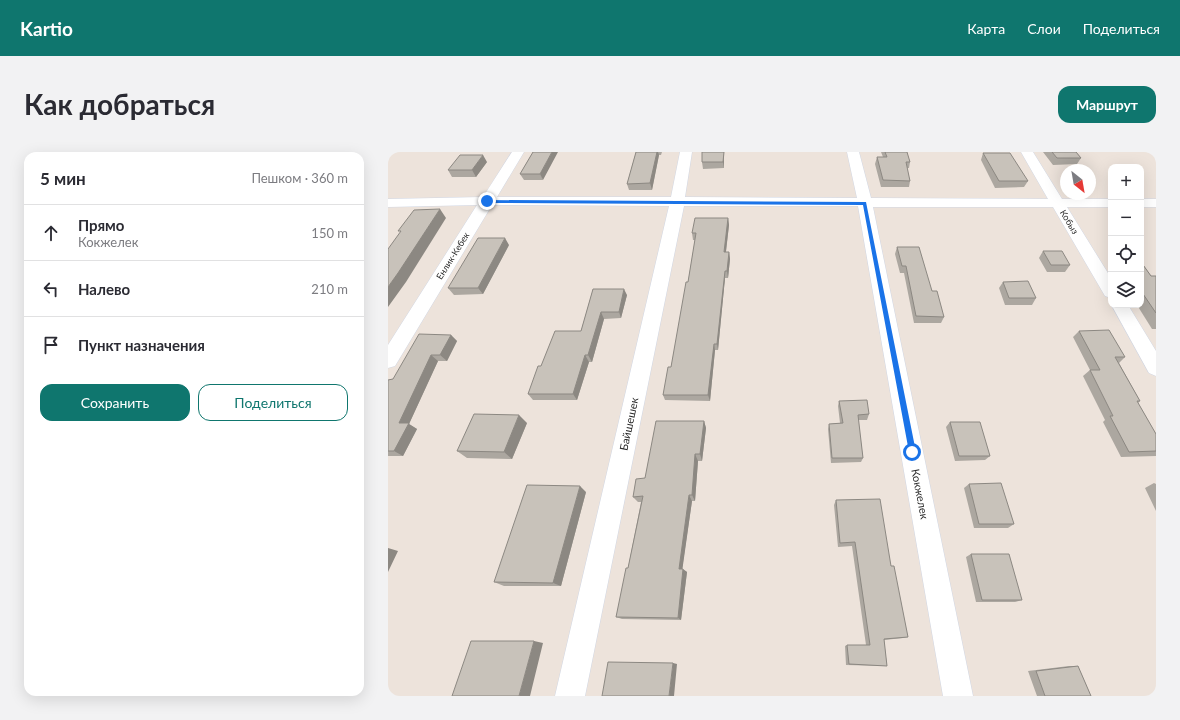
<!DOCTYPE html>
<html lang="ru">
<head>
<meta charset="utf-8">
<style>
	:root { --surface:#fff; --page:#f2f2f3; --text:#2b2b33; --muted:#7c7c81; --line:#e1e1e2; --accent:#0f766e }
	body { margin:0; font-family:Lato,sans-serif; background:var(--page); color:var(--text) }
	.controls { position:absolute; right:12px; top:12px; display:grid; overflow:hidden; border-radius:8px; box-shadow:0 4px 16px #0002 }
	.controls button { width:36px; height:36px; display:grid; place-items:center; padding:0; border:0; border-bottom:1px solid var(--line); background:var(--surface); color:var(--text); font:20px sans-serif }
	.compass { position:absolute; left:672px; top:12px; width:36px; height:36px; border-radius:50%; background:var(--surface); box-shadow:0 4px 16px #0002; rotate:149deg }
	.stop { position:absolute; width:12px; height:12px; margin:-9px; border:3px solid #1a73e8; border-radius:50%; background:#fff }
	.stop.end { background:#1a73e8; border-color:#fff; box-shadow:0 1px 4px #0008 }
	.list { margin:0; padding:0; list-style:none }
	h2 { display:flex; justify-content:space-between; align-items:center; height:52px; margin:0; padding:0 16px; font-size:17px }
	h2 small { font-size:13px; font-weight:400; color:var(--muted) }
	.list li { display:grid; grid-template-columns:26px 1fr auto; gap:12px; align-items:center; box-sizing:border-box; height:56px; padding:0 16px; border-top:1px solid var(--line) }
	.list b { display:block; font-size:15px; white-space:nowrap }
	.list p { margin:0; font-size:13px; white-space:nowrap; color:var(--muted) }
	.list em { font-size:13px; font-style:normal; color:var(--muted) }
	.actions { display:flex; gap:8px; padding:12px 16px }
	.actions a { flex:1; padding:9px 0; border:1px solid var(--accent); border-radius:12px; text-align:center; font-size:14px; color:var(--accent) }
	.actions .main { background:var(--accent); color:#fff }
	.icon { flex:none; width:22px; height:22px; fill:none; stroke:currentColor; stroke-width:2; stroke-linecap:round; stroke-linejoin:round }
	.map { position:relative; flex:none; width:768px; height:544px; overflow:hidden; border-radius:12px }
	header { display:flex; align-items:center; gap:24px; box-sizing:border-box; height:56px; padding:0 20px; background:var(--accent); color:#fff }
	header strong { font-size:19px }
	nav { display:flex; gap:22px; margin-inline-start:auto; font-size:14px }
	.intro { display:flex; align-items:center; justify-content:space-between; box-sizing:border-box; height:96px; padding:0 24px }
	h1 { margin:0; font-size:28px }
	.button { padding:10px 18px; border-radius:12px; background:var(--accent); color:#fff; font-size:14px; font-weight:700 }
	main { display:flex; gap:24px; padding:0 24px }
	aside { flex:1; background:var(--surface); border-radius:12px; box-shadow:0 4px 16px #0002 }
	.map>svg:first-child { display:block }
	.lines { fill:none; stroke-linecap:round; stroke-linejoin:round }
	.minor-casing { stroke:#d1d7e4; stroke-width:1 }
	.minor { fill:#fff; fill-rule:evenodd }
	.wall { fill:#aca7a0 }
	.shaded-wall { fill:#8c8882 }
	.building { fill:#c8c2ba; stroke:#8c8882 }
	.route { fill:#1a73e8 }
	.labels { text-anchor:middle; stroke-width:3; stroke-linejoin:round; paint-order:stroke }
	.far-street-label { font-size:9px; fill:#2a2a2a; stroke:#fff }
	.street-label { font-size:11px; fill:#2a2a2a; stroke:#fff }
</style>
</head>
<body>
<header>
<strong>Kartio</strong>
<nav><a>Карта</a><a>Слои</a><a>Поделиться</a></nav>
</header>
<div class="intro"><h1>Как добраться</h1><a class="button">Маршрут</a></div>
<main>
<aside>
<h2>5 мин<small>Пешком · 360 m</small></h2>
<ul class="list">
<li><svg class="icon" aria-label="ahead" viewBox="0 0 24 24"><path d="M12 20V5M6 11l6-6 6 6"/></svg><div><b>Прямо</b><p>Кокжелек</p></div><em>150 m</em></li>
<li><svg class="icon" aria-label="left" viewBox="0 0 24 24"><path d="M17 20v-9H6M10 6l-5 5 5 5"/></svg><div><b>Налево</b></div><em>210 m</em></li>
<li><svg class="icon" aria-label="arrive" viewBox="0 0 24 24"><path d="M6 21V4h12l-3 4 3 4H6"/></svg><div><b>Пункт назначения</b></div></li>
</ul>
<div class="actions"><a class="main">Сохранить</a><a>Поделиться</a></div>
</aside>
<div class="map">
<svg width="768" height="544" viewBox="0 0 768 544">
	<rect width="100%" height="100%" fill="#ede3db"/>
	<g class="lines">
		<g class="minor-casing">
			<path id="minor" d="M124,0H136L109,45H283L292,0H304L297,45L469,46L459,0H471L483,46L660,47L633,0H645L674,47H723V55H679L723,126V146L717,144L665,55H485L585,544H555L470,54H296L197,544H167L281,54L104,53L7,214L0,216V193L89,53L0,55V47L95,45Z
				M753,47H768V55H753Z
				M723,152L740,153L768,199V224L761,221Z"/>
		</g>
		<use href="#minor" class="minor"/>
	</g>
	<path class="wall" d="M145,0L155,28H136L132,22Z
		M248,0H274L273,3H271L264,38H241L239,32Z
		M314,0H336V16L315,17L314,10Z
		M493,0H519L522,10L521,16H519L522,29L521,35H493L487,12L489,5H495Z
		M655,0H688L693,6L689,12L665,13Z
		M595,1L640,29L636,35L607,36L593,8Z
		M99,10L88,25H64L60,18Z
		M340,66L341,73L338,100H341L342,107L340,126H337L330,198H327L322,249L277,248L275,243L283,215L300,130L307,88H305L304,81Z
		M121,93L95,142L66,143L60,136Z
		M509,95L544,139L556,165L553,171H526L516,121H512L507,102Z
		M655,99L682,113L677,120H659L651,106Z
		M723,106V113L720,110Z
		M753,110L763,124H768V177H764L749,153H753Z
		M615,130L648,146L644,153H617L611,136Z
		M205,137L239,143L233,166L216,167L204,210H201L189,248H145L140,242L153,214L193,179Z
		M691,179L737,205L731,211L752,249L750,251L768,282V304L733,305L715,270L717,268L695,224L702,218L685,185Z
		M63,183L69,189L59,209H50L21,272L29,277L15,304H0V228L5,227Z
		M451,249L481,262L479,268H470L475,306L473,310L443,311L440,277L441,272L452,271L450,254Z
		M316,269L318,276L314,309H310L307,349H304L294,417L299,420L293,468L234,467L228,465L240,416L253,350H250L245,345L257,326Z
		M562,270L602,304L597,308L567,309L558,275Z
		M139,271L124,307L79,306L69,299Z
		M766,331L768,332V359L757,336Z
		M581,332L626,372L620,376H586L576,336Z
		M198,340L173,434H116L106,430Z
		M448,348L503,414L520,485L515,486L496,488L499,514L458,513L457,494L459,493H478L464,394L450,395L446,353Z
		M583,402L634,448L627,450H588L578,405Z
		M681,514H690L703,544H649L640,519Z"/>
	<path class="shaded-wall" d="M164,0H170L155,28L152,22Z
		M269,0H270L271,3L264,38L262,31Z
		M336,0V16L335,10Z
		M95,3L99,10L88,25L84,18Z
		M52,57L58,66L18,130L0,155V135Z
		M340,66L341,73L337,107L336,100Z
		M117,86L121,93L95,142L90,136Z
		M341,100L342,107L340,126L339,119Z
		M337,119V126L330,198L329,192Z
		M236,137L239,143L233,166L231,160Z
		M213,160L216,167L204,210L200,203Z
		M63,183L69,189L59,209L52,203Z
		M326,192L327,198L322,249L320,243Z
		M43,203L50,209L21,272L29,277L15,304L6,299L11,271Z
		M197,203L201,210L189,248L185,242Z
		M131,263L139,271L124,307L116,300Z
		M316,269L318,276L314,309L312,302Z
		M307,302L310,309L307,349L304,343Z
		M192,334L198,340L173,434L165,431Z
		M301,343L304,349L294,420L291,417Z
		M0,396L10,399L0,420Z
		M295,417L299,420L293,468L290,466Z
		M146,489L155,491L142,544H131Z
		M285,511L289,512L286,544H281Z"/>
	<path class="building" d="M145,0H164L152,22H132Z
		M248,0H269L262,31L239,32Z
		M314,0H336L335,10H314Z
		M497,0H519L522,10H518L522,29L495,28L489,5H499Z
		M664,0H688L693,6H669Z
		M595,1H622L640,29H611Z
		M72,3H95L84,18H60Z
		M52,57L10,121L0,135V97L13,79H10L26,58Z
		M307,66H340L336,100H341L339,119H337L329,192H326L320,243H275L280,215H283L298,130H300L308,81H304Z
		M90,86H117L90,136H60Z
		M509,95H531L544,139H549L556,165L528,164L518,114H514Z
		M655,99H674L682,113H663Z
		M753,110L763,124H768V161L753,139Z
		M640,129L648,146H621L615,130Z
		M205,137H236L231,160H213L200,203H197L185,242H140L150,214H153L167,179H193Z
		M721,178L737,205H727L752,249H749L768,282V299L741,300L722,264H725L702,218H712L691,179Z
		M31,182L63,183L52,203H43L11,271H21L6,299H0V228L5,227Z
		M479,248L481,262L470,263L475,306H444L441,272L455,271L451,249Z
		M86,262L131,263L116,300L69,299Z
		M268,269H316L312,302H307L304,343H301L291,417H295L290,466L228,465L238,416H240L255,344L245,345L248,327L257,326Z
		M562,270H592L602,304H571Z
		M613,331L626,372H591L581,332Z
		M139,333L192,334L165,431L106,430Z
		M492,347L503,414H506L520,485L496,487L499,514L461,512L459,493H482L467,390L452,391L448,348Z
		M583,402H621L634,448H594Z
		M83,489H146L131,544H64Z
		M220,510L285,511L281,544H214Z
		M690,514L703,544H657L648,519Z"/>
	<path class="route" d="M97,48L478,50L528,300L527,302L524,303L521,300L475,53L99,51Z"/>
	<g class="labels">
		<g class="far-street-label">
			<text transform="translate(681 70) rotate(59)" y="3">Кобыз</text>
			<text transform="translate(65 104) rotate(-58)" y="3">Енлик-Кебек</text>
		</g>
		<g class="street-label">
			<text transform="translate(241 272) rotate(-78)" y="4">Байшешек</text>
			<text transform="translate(532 342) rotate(79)" y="4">Кокжелек</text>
		</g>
	</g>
</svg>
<div class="controls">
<button>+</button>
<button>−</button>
<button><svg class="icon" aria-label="locate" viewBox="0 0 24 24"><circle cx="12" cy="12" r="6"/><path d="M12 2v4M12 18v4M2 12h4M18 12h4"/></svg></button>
<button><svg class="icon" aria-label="layers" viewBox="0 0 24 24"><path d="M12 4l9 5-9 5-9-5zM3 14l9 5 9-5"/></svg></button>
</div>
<svg class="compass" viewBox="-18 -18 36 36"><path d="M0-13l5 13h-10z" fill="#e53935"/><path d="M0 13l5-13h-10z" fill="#7c7c81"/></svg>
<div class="stop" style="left:524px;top:300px"></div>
<div class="stop end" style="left:99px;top:49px"></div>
</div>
</main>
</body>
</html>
